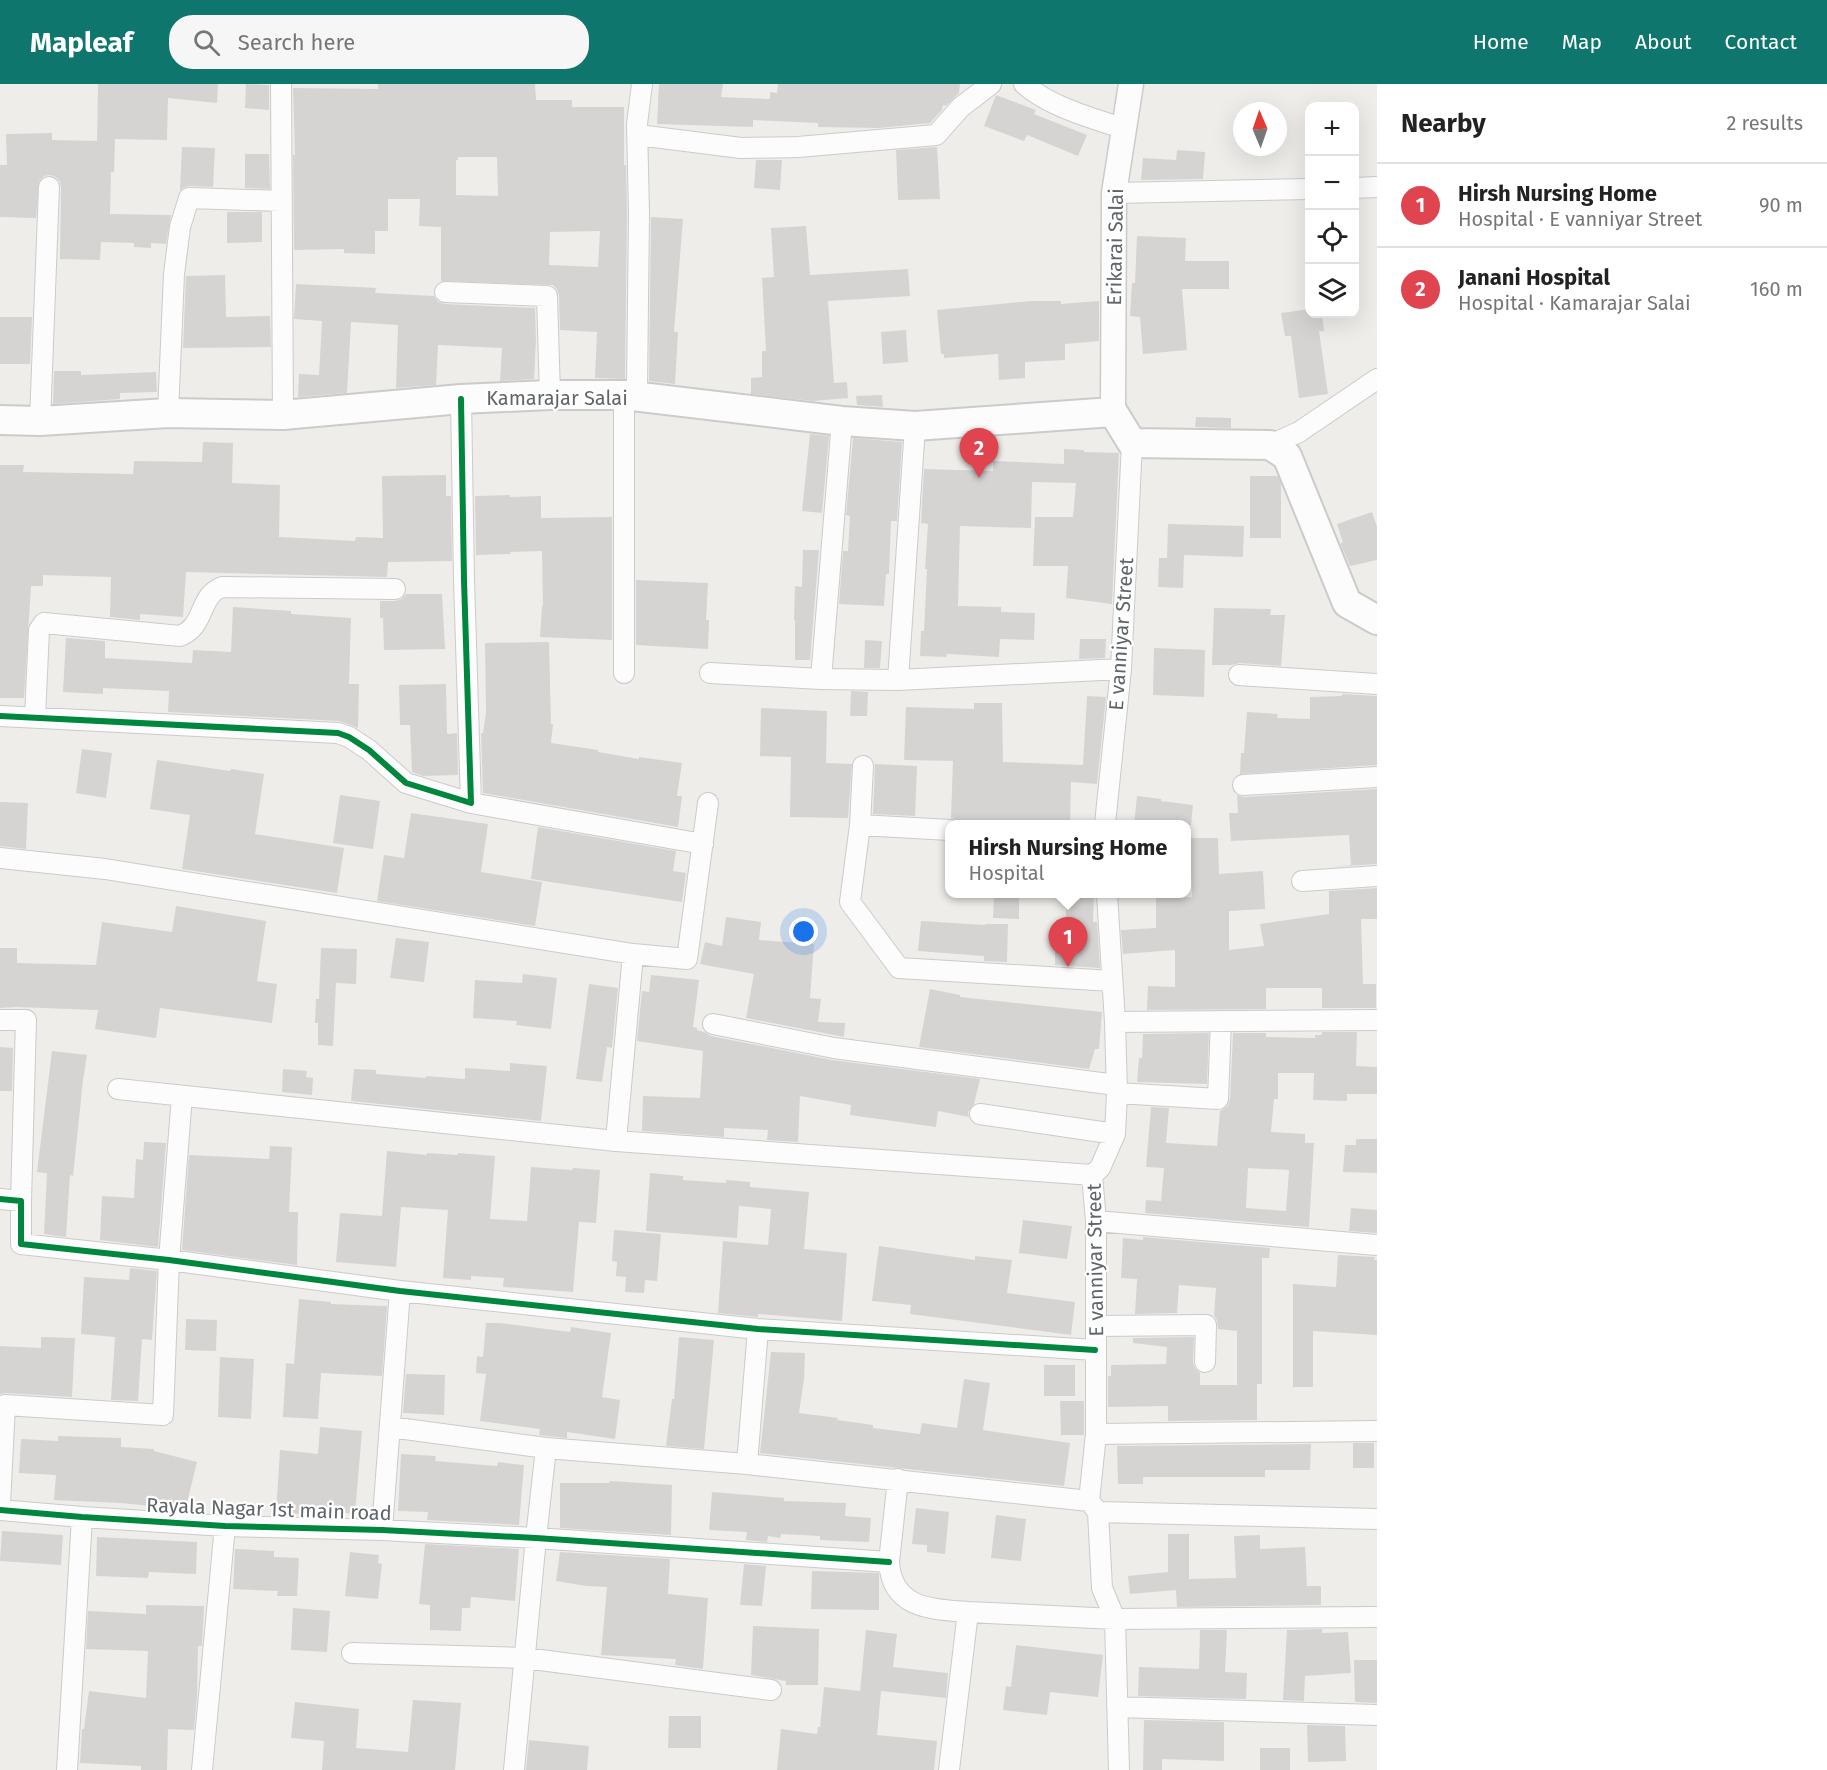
<!DOCTYPE html>
<html lang="en">
<head>
<meta charset="utf-8">
<style>
	:root { --surface:#fff; --page:#f6f6f6; --text:#222; --muted:#767676; --line:#e0e0e0; --accent:#0f766e }
	body { margin:0; font-family:"Fira Sans",sans-serif; background:var(--page); color:var(--text) }
	.controls { position:absolute; right:18px; top:18px; display:grid; overflow:hidden; border-radius:12px; box-shadow:0 6px 24px #0002 }
	.controls button { width:54px; height:54px; display:grid; place-items:center; padding:0; border:0; border-bottom:2px solid var(--line); background:var(--surface); color:var(--text); font:30px sans-serif }
	.compass { position:absolute; left:1233px; top:18px; width:54px; height:54px; border-radius:50%; background:var(--surface); box-shadow:0 6px 24px #0002; rotate:358deg }
	.you { position:absolute; left:804px; top:848px; width:21px; height:21px; margin:-15px; border:4px solid #fff; border-radius:50%; background:#1a73e8; box-shadow:0 0 0 9px #1a73e833 }
	.badge { display:grid; place-items:center; width:39px; height:39px; border-radius:50%; background:var(--accent); color:#fff; font-size:20px; font-weight:700 }
	.pin { position:absolute; translate:-50% -50px; filter:drop-shadow(0 2px 3px #0008) }
	.pin::after { content:''; position:absolute; top:32px; width:21px; height:18px; background:inherit; clip-path:polygon(0 0,100% 0,50% 100%) }
	.popup { position:absolute; left:945px; top:736px; width:246px; height:78px; box-sizing:border-box; display:grid; place-content:center; border-radius:12px; background:var(--surface); filter:drop-shadow(0 2px 4px #0005); font-size:20px; white-space:nowrap; color:var(--muted) }
	.popup b { font-size:22px; color:var(--text) }
	.popup::after { content:''; position:absolute; left:50%; top:100%; margin-left:-12px; border:12px solid transparent; border-top-color:var(--surface) }
	.list { margin:0; padding:0; list-style:none }
	h2 { display:flex; justify-content:space-between; align-items:center; height:78px; margin:0; padding:0 24px; font-size:26px }
	h2 small { font-size:20px; font-weight:400; color:var(--muted) }
	.list li { display:grid; grid-template-columns:39px 1fr auto; gap:18px; align-items:center; box-sizing:border-box; height:84px; padding:0 24px; border-top:2px solid var(--line) }
	.list b { display:block; font-size:22px; white-space:nowrap }
	.list p { margin:0; font-size:20px; white-space:nowrap; color:var(--muted) }
	.list em { font-size:20px; font-style:normal; color:var(--muted) }
	.icon { flex:none; width:33px; height:33px; fill:none; stroke:currentColor; stroke-width:2; stroke-linecap:round; stroke-linejoin:round }
	.map { position:relative; flex:none; width:1377px; height:1686px; overflow:hidden }
	header { display:flex; align-items:center; gap:36px; box-sizing:border-box; height:84px; padding:0 30px; background:var(--accent); color:#fff }
	header strong { font-size:28px }
	nav { display:flex; gap:33px; margin-inline-start:auto; font-size:21px }
	.search { width:420px; height:54px; background:var(--page); display:flex; align-items:center; gap:15px; box-sizing:border-box; padding:0 21px; border-radius:24px; color:var(--muted); font-size:22px }
	main { display:flex }
	aside { flex:1; background:var(--surface) }
	.map>svg:first-child { display:block }
	.building { fill:#d6d4d3; fill-rule:evenodd }
	.lines { fill:none; stroke-linecap:round; stroke-linejoin:round }
	.minor-casing { stroke:#cbcbca; stroke-width:22 }
	.tertiary-casing { stroke:#cbcbca; stroke-width:27 }
	.secondary-casing { stroke:#cbcbca; stroke-width:32 }
	.minor { stroke:#fdfcfc; stroke-width:20 }
	.tertiary { stroke:#fdfcfc; stroke-width:24 }
	.secondary { stroke:#fdfcfc; stroke-width:28 }
	.cycleway-casing { stroke:#fff; stroke-width:10 }
	.cycleway { stroke:#00873e; stroke-width:6 }
	.labels { text-anchor:middle; stroke-width:4.5; stroke-linejoin:round; paint-order:stroke }
	.street-label { font-size:20px; fill:#5f6568; stroke:#fff }
</style>
</head>
<body>
<header>
<strong>Mapleaf</strong>
<div class="search"><svg class="icon" aria-label="search" viewBox="0 0 24 24"><circle cx="10" cy="10" r="6"/><path d="M15 15l6 6"/></svg>Search here</div>
<nav><a>Home</a><a>Map</a><a>About</a><a>Contact</a></nav>
</header>
<main>
<div class="map">
<svg width="1377" height="1686" viewBox="0 0 1377 1686">
	<rect width="100%" height="100%" fill="#efedea"/>
	<path class="building" d="M98,0H218L217,19L168,14L167,56L115,55L114,88H111L110,130L171,131L166,160L151,159V164L134,163V159L101,158L100,176L60,175L61,103L60,98L56,93L50,91L44,92L39,97L36,134L0,133V81H7L6,50L52,49V56L97,57Z
		M246,0L269,1V26L245,24Z
		M378,0H535L536,16H572V23H624V81H626L627,130L625,295L595,294L597,248L560,246L559,211L557,205L553,201L441,197V143L419,142L420,115H388V147H375V170L344,169V165L294,166L293,71H295L293,4L378,5ZM458,73H497L498,112L456,111V76H458ZM600,147L598,183L549,181L550,148Z
		M659,0H723L721,13L770,15V8L777,9L778,0H960L959,9L946,22L943,21L942,26L930,39L879,44L818,43V39L753,36V43L657,40Z
		M996,11L1036,26L1034,30L1087,51L1078,72L1027,51L1024,57L984,42Z
		M182,63L215,64L213,103L189,102L183,104L180,107Z
		M937,63L940,115L898,116L896,66Z
		M1177,66L1205,68L1203,95L1141,96L1143,74L1176,76Z
		M245,70H269L270,105L245,104Z
		M756,76H782L780,106L754,104Z
		M227,128H262V158L227,159Z
		M651,133L683,135L674,248H678L675,300L649,297Z
		M806,142L810,191L908,185L910,212L828,217L834,299L847,298L848,314L813,317L751,310V294L762,293V267H766L762,194L774,193L771,144Z
		M1137,152L1186,154L1185,177H1229V205H1182L1187,266L1143,270L1140,233L1130,232L1132,199H1135Z
		M225,191L226,233L270,232L271,263L183,264L186,192Z
		M296,200L376,204L375,209L434,212L438,218L445,220L535,224L536,255L534,295L500,297L502,264L438,261L436,301L396,304L398,241L351,238L347,309L298,313L299,290L319,291L322,237L294,235Z
		M1032,217H1061V220L1099,217V257L1065,260V276L1025,278V294L999,296L998,270L944,274V270H941L937,226Z
		M1310,225V230H1322L1324,247H1319L1328,310L1299,314L1291,252H1285L1281,229Z
		M0,233H32L30,280H0Z
		M906,246L908,278L883,280L881,248Z
		M54,287H81V291L156,288L157,308L120,309V315L53,320Z
		M882,311L883,323L857,321L856,312Z
		M1196,333L1231,334V344L1195,343Z
		M810,350L829,352L822,429L802,427Z
		M853,354L902,358L897,437H891L889,490H886L884,522L839,520L843,467H848L850,432L846,431Z
		M203,358L233,359L232,399L280,401L279,453L355,457L356,453L383,454L382,392L446,391V412H451L452,477L388,478L387,493L186,488L183,533L140,530V536L110,533L111,493L43,491V502H31L24,614H0V381H24L23,388L133,390L134,377L202,378Z
		M1064,365L1084,366V368L1119,369L1112,520L1066,514L1068,482H1033L1035,433H1073L1076,399L1032,398L1031,444L960,442L958,522L1001,523V528L1035,529L1034,556L1000,555L999,573L947,570L946,573L920,572L921,547H924L927,485H925L928,440L921,439L924,385L993,387V377L1064,380Z
		M1250,392H1278L1281,400V454H1250Z
		M510,411V413L541,412V434L612,433V556L540,553L542,522H543L542,467L510,468L511,470L476,471L475,412Z
		M1372,428L1377,443V476L1350,482L1341,461V459L1343,458L1337,440Z
		M1168,440L1244,442L1243,473L1184,471L1183,504L1158,503L1159,474H1167Z
		M803,466H819L810,576H795V536H794L795,502L802,503Z
		M636,496L708,499L706,536H709L708,565L636,561Z
		M406,510H442L445,565L384,566L383,534H380V517H395L401,515Z
		M233,523L291,527V530L351,534L349,600H359L358,644L339,637L168,628L169,607L103,604V610L63,608L66,554L105,557V574L192,579L193,566L231,568Z
		M1214,524L1271,525L1270,531H1285L1281,582L1240,579L1232,581H1212Z
		M1080,555H1106L1105,574L1079,575Z
		M865,556L882,557L880,584H864Z
		M549,558L551,640H553L551,659L598,666V668L639,675V673L682,679L677,712H682L678,743L483,709L481,649H483L486,629L485,559Z
		M1154,564L1205,566L1204,613L1153,611Z
		M446,600L447,650L457,649L458,691L423,692L412,688L410,641H400L399,601Z
		M851,607L868,608L867,632H850Z
		M1342,610L1377,612V681L1240,690L1241,669H1244L1247,628L1278,630L1277,634L1310,635V613L1342,612Z
		M1087,612L1106,613L1097,700L1071,698L1070,741H1009L958,737L951,734L953,677L904,676L906,623L974,625V619H1002L1003,678L1083,681Z
		M761,624L827,627L826,679L852,680L848,734L790,733L791,673L760,672Z
		M82,665L112,669L106,714L76,709Z
		M157,676L230,687L231,685L264,690L255,750L344,764L337,809L182,785L190,731L150,725Z
		M875,680L917,682L915,732L873,730Z
		M1377,705V780L1329,783L1351,781L1349,751L1231,757L1229,729H1238L1237,711L1244,713Z
		M340,711L380,717L373,765L333,759Z
		M1137,712L1161,715V717L1193,721L1191,741H1134Z
		M0,718L28,719L26,765L0,762Z
		M411,729L488,740L481,788L542,798L535,842L377,817L384,771L404,774Z
		M538,743L676,767L673,787L686,789L682,818L531,795Z
		M1190,754H1218L1219,790L1263,787L1265,825L1229,827V866L1264,862L1260,840L1329,830V807L1377,804V835H1361L1363,900H1376V924H1322V904H1266V925L1147,926L1148,902L1175,903V866L1123,870L1121,846L1156,844V814L1192,813Z
		M1066,810H1094L1093,838H1097L1100,884L1055,881V838H1066Z
		M994,811H1019V835L993,834Z
		M176,822L266,837L257,897L277,900L272,939L160,924L156,954L95,945L98,926L16,923L0,924V864H17V879L96,881L102,838L172,848Z
		M726,833L761,838L759,856L814,860L810,914L821,915L818,938L845,939L844,953L746,934L754,890L700,880L705,858L722,862Z
		M921,837L985,841V840H1008L1007,878L984,877V872L918,867Z
		M396,854L429,858L424,898L390,894Z
		M321,864L357,865L356,900L336,899L333,962L318,961V939H315L316,915H319Z
		M523,890L557,894L551,945L516,941L517,937L473,934L475,896L522,899Z
		M651,891L699,896L693,943L697,944V946L704,948L711,952L832,976L980,995L974,1020L968,1028L969,1033L938,1027L936,1043L850,1031L851,1021L800,1012L798,1058L767,1056L768,1046L724,1044V1053L642,1047L643,1012L700,1014L703,967L637,957L642,907L649,908Z
		M589,900L618,904L612,964L607,963L602,998L576,995Z
		M930,905L960,911V913L1102,928L1099,965H1095L1089,985L919,963Z
		M1322,948H1357L1356,982L1377,983V1010H1347V1017L1313,1016L1314,989H1278V1015H1274L1271,1048L1305,1050V1059H1314L1309,1143L1145,1129L1146,1116L1161,1117L1164,1084L1146,1083L1151,1023L1169,1024L1166,1059L1217,1062L1220,1027L1228,1022L1230,1015L1233,949H1266V953L1315,954V951H1322ZM1248,1084L1289,1086L1286,1127L1246,1124Z
		M1209,949L1207,1000L1137,998L1139,974H1142L1143,950Z
		M0,963L13,964L12,1007H0Z
		M52,967L87,971L83,996L73,1092L70,1091L66,1153L44,1150L47,1089L37,1088Z
		M510,979L547,982L541,1037L351,1017L354,985L376,986V990L426,994V992L465,995V984L510,987Z
		M283,985L307,987L306,993L313,994L312,1011L282,1008Z
		M1356,1055H1377V1089L1343,1088L1345,1061H1356Z
		M144,1058L166,1059L158,1163L100,1156L102,1112L134,1114L136,1075L143,1076Z
		M270,1062L292,1063L289,1128H298L297,1181L182,1166L189,1071L269,1075Z
		M387,1067L427,1071V1069L458,1071V1069L495,1072L490,1135L527,1137L531,1083L572,1086L573,1084L600,1086L596,1139L579,1138L573,1208L503,1203L504,1194L471,1192V1196L443,1194L448,1126L401,1123L396,1183L336,1178L340,1129L382,1132Z
		M650,1089L683,1092V1096L726,1099V1096L750,1098V1103L809,1108L804,1165L847,1169L842,1237L758,1230V1233L718,1229L723,1157L768,1161L771,1125L739,1122L737,1154L646,1147Z
		M1351,1124L1377,1126V1149L1349,1147Z
		M1023,1136L1072,1142L1067,1175L1019,1169Z
		M614,1146L661,1150L657,1197L645,1196L644,1209L625,1208L626,1193L616,1192L617,1178L612,1177Z
		M1143,1153L1270,1164L1269,1174H1262V1300H1257V1336L1168,1337V1322L1108,1323V1292H1111V1281L1166,1280L1167,1263L1133,1259V1254L1194,1253L1193,1278L1195,1284L1200,1289V1301H1237V1247L1218,1245L1217,1236L1214,1232L1216,1204L1179,1201L1177,1229L1135,1230L1137,1195L1121,1194L1123,1154L1143,1156Z
		M879,1162L975,1176V1172L1012,1176L1007,1209L1075,1218L1071,1251L910,1230L911,1221L872,1217Z
		M1338,1171L1375,1173L1374,1176H1377V1251L1313,1247V1303H1293V1200L1336,1203Z
		M130,1184L157,1187L152,1256L142,1255L138,1317L111,1316L115,1253L81,1250L84,1193L129,1196Z
		M299,1215L331,1218V1220L387,1222L382,1292L321,1289L318,1335L283,1333L286,1279L294,1280Z
		M186,1235L217,1236L216,1267L185,1266Z
		M486,1239H500L570,1248L571,1243L611,1249L602,1313L620,1316L615,1355L567,1348V1354L547,1352L539,1351L540,1345L480,1337L486,1290L476,1289L477,1272L483,1273Z
		M41,1253L75,1254L72,1313L6,1309L0,1310V1262L41,1264Z
		M679,1253L714,1256L704,1365L666,1362L672,1315H674Z
		M771,1268L805,1269L804,1295L799,1329L838,1334L837,1336L873,1341V1344L920,1350L922,1339L957,1344L964,1295L990,1299L983,1346L1070,1359L1064,1402L760,1369Z
		M220,1273L254,1275L251,1335L218,1333Z
		M1044,1281H1075V1312H1044Z
		M406,1290L445,1291L444,1331L403,1329Z
		M1060,1317H1084V1351H1061Z
		M320,1343L362,1347L355,1430L309,1426L308,1431L276,1428L280,1366L318,1370Z
		M58,1352L121,1354V1363L154,1365V1367L197,1378L185,1427L161,1423L121,1419L54,1416L56,1391L19,1389L21,1355L58,1357Z
		M1353,1359H1374V1384H1353Z
		M1311,1360L1310,1386H1265V1393H1143V1400H1118L1117,1362Z
		M401,1370L436,1372L435,1377L497,1382L498,1378L524,1381L519,1441L427,1436L428,1428L398,1427Z
		M610,1397L672,1401L671,1451L560,1444V1399H609Z
		M712,1408L784,1414V1417L846,1419L845,1432L871,1434L869,1458L820,1456V1452L781,1450L780,1454L768,1452L767,1458L746,1456L747,1448L709,1446Z
		M916,1424L949,1428L945,1470L927,1468V1461L912,1460Z
		M996,1431L1026,1435L1021,1477L991,1474Z
		M2,1447L63,1451L61,1481L0,1477Z
		M1168,1450H1189V1495L1236,1494L1234,1452L1260,1451V1465L1305,1463L1307,1502H1321V1521L1177,1523L1176,1506L1130,1510L1128,1492L1168,1488Z
		M97,1453L197,1458L196,1490L149,1488L148,1494L96,1492Z
		M425,1460L519,1465L515,1517L471,1513L470,1524H462L461,1547L430,1546V1521L419,1520Z
		M235,1465L274,1467V1473L299,1474L297,1512H277L278,1507L233,1505Z
		M350,1468L379,1471L378,1479L382,1480L378,1515L345,1512Z
		M560,1468L670,1475L668,1510L708,1514L703,1585L675,1581L676,1575L601,1571L607,1503L586,1502L556,1497Z
		M744,1480L766,1482L762,1522L740,1521Z
		M812,1487L879,1489V1526L811,1525Z
		M146,1521L204,1522L202,1562H198L197,1612L194,1646L168,1645L167,1686H141V1682L80,1679L82,1645H84L89,1607L146,1614L148,1567L86,1565L88,1527L146,1530Z
		M293,1524L330,1527L327,1568L291,1566Z
		M753,1542L819,1545L818,1601H786V1597L751,1591Z
		M1322,1545V1549L1348,1548L1351,1589L1305,1592L1304,1617L1283,1616L1287,1546Z
		M866,1546L897,1550L893,1583L948,1589L946,1614L881,1607L877,1651L937,1657L934,1686H777L781,1645L817,1650L818,1643H820L824,1603L860,1607Z
		M1200,1546H1227L1225,1588L1247,1589L1246,1615L1138,1612L1139,1583L1199,1585Z
		M1016,1561L1103,1571L1098,1613L1050,1608L1047,1631L1003,1626L1006,1602L1011,1603Z
		M1354,1576H1377V1619L1355,1618Z
		M413,1616L461,1619L455,1686H322L324,1657L291,1654L295,1618L359,1625L356,1664L408,1668Z
		M669,1632H701V1664H668Z
		M1144,1636L1224,1638V1677L1162,1675V1686H1143Z
		M1307,1641L1345,1642L1346,1677L1308,1678Z
		M529,1656L589,1662L587,1686H526Z
		M1260,1664H1290V1686H1260Z"/>
	<g class="lines">
		<g class="minor-casing">
			<path id="minor" d="M281,0L283,331
				M1024,0C1050,23 1092,34 1125,45
				M638,51L741,64L798,63L936,51L961,23L991,0
				M1354,104L1377,103
				M1114,109L1310,105
				M445,208L547,212L550,311
				M624,311V589
				M635,313L637,304L639,130L637,40L642,0
				M168,329L174,190L180,143L189,114L281,117
				M40,337L49,103
				M1270,361L1299,348L1377,295
				M710,589L821,595L898,596L1121,585
				M1239,591L1377,600
				M821,595L842,337
				M898,596L915,342
				M0,632L338,649L349,653L369,666L406,699L471,719L464,496L461,315
				M35,633L39,546L44,539L180,552C206,542 198,512 222,503L395,505
				M863,682L860,741L850,818L899,884L1112,897
				M1243,701L1377,693
				M471,719L703,760
				M1105,740L1121,585L1132,359
				M860,741L950,746
				M0,774L105,785L633,870L687,875L708,719
				M1302,797L1377,792
				M1107,810L1115,938L1117,1009L1115,1050L1100,1084L1092,1091L1096,1137V1350L1089,1417L1098,1428L1102,1504L1115,1535L1119,1686
				M0,936H26L21,1117
				M1115,938L1377,936
				M713,940L834,964L1116,1001
				M118,1005L616,1057L1092,1091
				M1117,1009L1218,1015L1221,937
				M980,1030L1115,1050
				M616,1057L633,870
				M0,1115L21,1117V1160L169,1176L400,1207L758,1245L1095,1266
				M1096,1137L1377,1161
				M1096,1242L1206,1241L1205,1278
				M390,1343L546,1364
				M1096,1350L1377,1347
				M747,1380L758,1245
				M898,1395L889,1478C892,1525 931,1525 968,1528
				M0,1420L5,1321L163,1331L169,1176L182,1012
				M0,1426L82,1433L225,1442L382,1446L536,1454L889,1478
				M1098,1428L1377,1435
				M382,1446L400,1207
				M352,1569L525,1574L771,1606
				M1117,1623L1377,1631
				M67,1686L82,1433
				M202,1686L225,1442
				M514,1686L536,1454L546,1364L747,1380L1089,1417
				M949,1686L968,1528L1115,1535L1377,1533"/>
		</g>
		<g class="tertiary-casing">
			<path id="tertiary" d="M1113,328L1114,109L1131,0"/>
		</g>
		<g class="secondary-casing">
			<path id="secondary" d="M0,336L40,337L168,329L283,331L461,315L550,311H624L842,337L915,342L1113,328L1132,359L1270,361L1287,372L1347,519L1377,536"/>
		</g>
		<use href="#minor" class="minor"/>
		<use href="#tertiary" class="tertiary"/>
		<use href="#secondary" class="secondary"/>
		<g class="cycleway-casing">
			<path id="cycleway" d="M0,632L338,649L349,653L369,666L406,699L471,719L464,496L461,315
				M0,1115L21,1117V1160L169,1176L400,1207L758,1245L1095,1266
				M0,1426L82,1433L225,1442L382,1446L536,1454L889,1478"/>
		</g>
		<use href="#cycleway" class="cycleway"/>
	</g>
	<g class="labels">
		<g class="street-label">
			<text transform="translate(1115 163) rotate(-89)" y="7">Erikarai Salai</text>
			<text x="557" y="321">Kamarajar Salai</text>
			<text transform="translate(1121 550) rotate(-86)" y="7">E vanniyar Street</text>
			<text transform="translate(1095 1176) rotate(-91)" y="7">E vanniyar Street</text>
			<text transform="translate(269 1425) rotate(2)" y="7">Rayala Nagar 1st main road</text>
		</g>
	</g>
</svg>
<div class="controls">
<button>+</button>
<button>−</button>
<button><svg class="icon" aria-label="locate" viewBox="0 0 24 24"><circle cx="12" cy="12" r="6"/><path d="M12 2v4M12 18v4M2 12h4M18 12h4"/></svg></button>
<button><svg class="icon" aria-label="layers" viewBox="0 0 24 24"><path d="M12 4l9 5-9 5-9-5zM3 14l9 5 9-5"/></svg></button>
</div>
<svg class="compass" viewBox="-18 -18 36 36"><path d="M0-13l5 13h-10z" fill="#e53935"/><path d="M0 13l5-13h-10z" fill="#767676"/></svg>
<div class="you"></div>
<div class="pin badge" style="left:1068px;top:883px;background:#e0444e">1</div>
<div class="popup"><b>Hirsh Nursing Home</b>Hospital</div>
<div class="pin badge" style="left:979px;top:394px;background:#e0444e">2</div>
</div>
<aside>
<h2>Nearby<small>2 results</small></h2>
<ul class="list">
<li><span class="badge" style="background:#e0444e">1</span><div><b>Hirsh Nursing Home</b><p>Hospital · E vanniyar Street</p></div><em>90 m</em></li>
<li><span class="badge" style="background:#e0444e">2</span><div><b>Janani Hospital</b><p>Hospital · Kamarajar Salai</p></div><em>160 m</em></li>
</ul>
</aside>
</main>
</body>
</html>
